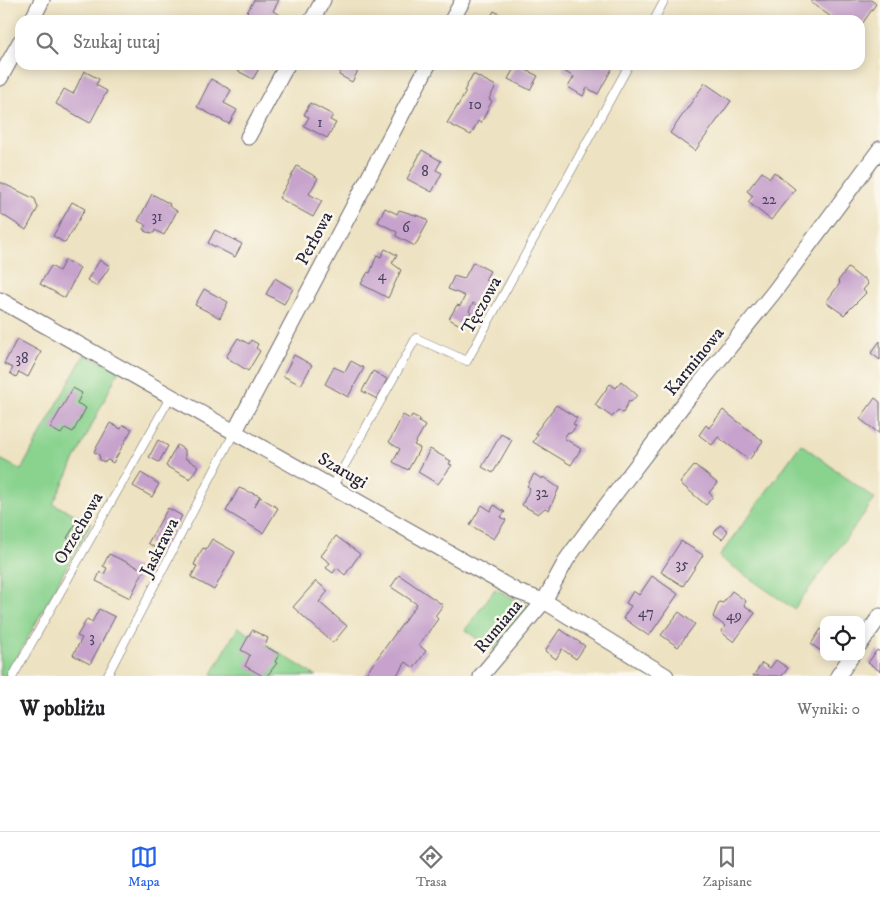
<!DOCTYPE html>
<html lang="pl">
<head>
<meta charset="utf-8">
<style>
	:root { --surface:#fff; --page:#f6f6f6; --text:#202124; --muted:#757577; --line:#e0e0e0; --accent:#2563eb }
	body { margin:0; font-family:"IM FELL DW Pica",serif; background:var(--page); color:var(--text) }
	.controls { position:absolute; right:15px; bottom:15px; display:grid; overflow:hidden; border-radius:10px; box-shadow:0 2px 12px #0003 }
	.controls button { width:45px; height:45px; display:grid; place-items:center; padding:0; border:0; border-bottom:1px solid var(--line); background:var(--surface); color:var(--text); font:25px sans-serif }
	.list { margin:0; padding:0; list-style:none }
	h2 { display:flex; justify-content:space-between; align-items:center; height:65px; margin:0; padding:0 20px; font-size:21px }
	h2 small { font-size:16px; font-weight:400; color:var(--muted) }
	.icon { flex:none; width:28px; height:28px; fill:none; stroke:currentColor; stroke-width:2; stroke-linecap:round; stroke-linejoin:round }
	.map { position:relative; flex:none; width:880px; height:676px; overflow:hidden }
	.search { position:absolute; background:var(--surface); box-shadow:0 2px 12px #0003; left:15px; right:15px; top:15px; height:55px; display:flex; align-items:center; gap:12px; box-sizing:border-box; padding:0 18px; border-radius:15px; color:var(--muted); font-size:19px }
	.sheet { height:155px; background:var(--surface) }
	nav { display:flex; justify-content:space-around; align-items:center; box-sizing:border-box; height:70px; border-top:1px solid var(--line); background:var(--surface); font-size:14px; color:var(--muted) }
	nav a { display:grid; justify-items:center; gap:2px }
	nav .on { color:var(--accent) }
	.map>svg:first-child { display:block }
	.green { fill:#8ad38f; stroke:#567a65 }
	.building { fill:#c6a2cc }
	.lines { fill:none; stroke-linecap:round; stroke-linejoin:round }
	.lane-casing { stroke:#69656a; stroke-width:9 }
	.street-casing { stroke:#69656a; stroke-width:17 }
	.lane { stroke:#fff; stroke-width:8 }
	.street { stroke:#fff; stroke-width:15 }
	.labels { text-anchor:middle; stroke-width:5; stroke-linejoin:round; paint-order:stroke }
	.number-label { font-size:15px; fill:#4b425f }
	.street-label { font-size:18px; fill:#22223b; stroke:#fbf7ec }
</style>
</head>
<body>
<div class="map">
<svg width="880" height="676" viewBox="0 0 880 676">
	<rect width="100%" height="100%" fill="#fbf7ec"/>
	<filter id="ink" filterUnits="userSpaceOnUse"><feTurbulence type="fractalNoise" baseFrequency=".02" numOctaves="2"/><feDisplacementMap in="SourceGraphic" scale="10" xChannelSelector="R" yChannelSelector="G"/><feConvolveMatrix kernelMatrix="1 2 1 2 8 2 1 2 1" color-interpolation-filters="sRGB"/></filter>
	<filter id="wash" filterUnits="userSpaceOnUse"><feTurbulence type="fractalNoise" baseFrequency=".0096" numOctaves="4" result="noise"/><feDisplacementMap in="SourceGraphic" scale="20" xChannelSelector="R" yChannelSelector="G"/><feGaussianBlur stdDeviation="1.12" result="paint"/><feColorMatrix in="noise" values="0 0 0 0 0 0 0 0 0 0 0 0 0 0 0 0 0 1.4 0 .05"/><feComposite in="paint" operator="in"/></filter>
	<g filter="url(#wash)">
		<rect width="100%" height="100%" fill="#ede2c1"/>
		<path class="green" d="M84,355L120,368L53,504L91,522L7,676H0V459L21,470Z
			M801,444L875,499L794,609L719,557Z
			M495,589L531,608L493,650L465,630Z
			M238,627L316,676H216L212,674Z"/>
		<g id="blocks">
			<path class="building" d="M254,0H279L273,11L286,18L285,20H254L245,16Z
				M813,0H871L876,4L862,24L856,19L828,20L830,16L811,3Z
				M494,11L510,20H489Z
				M227,65H261L253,79Z
				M344,65H361L352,82L339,75Z
				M516,65L538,76L530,90L508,79Z
				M565,65H614L598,94L587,88L583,96L568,87L574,77L562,70Z
				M84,71L99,79L96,85L107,91L90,123L56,104L64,89L73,94Z
				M473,74L496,86L489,99L492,101L481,123L478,121L471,135L447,123L466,92L464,91Z
				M211,79L231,90L224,103L237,110L229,124L197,107Z
				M705,83L731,101L695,151L670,133Z
				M310,103L333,115L330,120L336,123L327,138L304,126L309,117L304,115Z
				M422,150L441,161L436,170L442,173L432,192L407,179Z
				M297,166L318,178L309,194L322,201L313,217L279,198Z
				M762,172L770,178L774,172L795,189L771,220L748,202L753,196L747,191Z
				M0,182L35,199L38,208L26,230L0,213Z
				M152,194L170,204L169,206L177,211L164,235L155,230L154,233L146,232L144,229L146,225L138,221Z
				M72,202L85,209L65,243L53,236Z
				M385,208L397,214L399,210L425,218L428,222L415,246L396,236L397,232L378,222Z
				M215,230L242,244L235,257L208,243Z
				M385,249L397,255L392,263L401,270L388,298L361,284L368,272L370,273L377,255L381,257Z
				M65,260L80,268L65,298L40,284L51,266L59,271Z
				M100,260L110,266L97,286L87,280Z
				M473,262L490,271L485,280L493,284L480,307L473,303L469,311L471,313L464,327L449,319L457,305L460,306L465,296L448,289L454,276L464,279Z
				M848,268L861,278H864L868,284L863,290L866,293L844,315L826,302L840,283L838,281Z
				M275,278L293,289L284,304L266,294Z
				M204,289L228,302L220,318L195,305Z
				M238,338L249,344L251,340L258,344L256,348L260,351L248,371L226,357Z
				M17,339L41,352L28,377L19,372L16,377L10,373L13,368L4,364Z
				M880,341V360L871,353Z
				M294,355L312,365L301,385L283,376Z
				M351,361L364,368L348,397L325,384L334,367L345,372Z
				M373,371L387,379L377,399L362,391Z
				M621,381L637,395L631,402L629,401L623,413L618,410L612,417L595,405L610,384L616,388Z
				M73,388L82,393L77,403L86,408L73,432L65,428L61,434L50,428Z
				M875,398L880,402V434L860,419Z
				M556,405L577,418L573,424L576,426L571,433L568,432L564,438L581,449L571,465L533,442L538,434L535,433Z
				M723,410L763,441L749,460L718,437L712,445L699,435L706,425L709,428Z
				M403,415L410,419L412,415L420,419L419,422L425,426L414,445L420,448L408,470L393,462L400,449L389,442Z
				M110,423L121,429L123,425L132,429L113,463L108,460L104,462L100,460L99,455L94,452Z
				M501,434L512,440L493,473L482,467Z
				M158,440L168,446L159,462L149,457Z
				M177,445L185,450V458L198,466L190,479L166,466Z
				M430,449L451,461L449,464L452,465L438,484L418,472Z
				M695,465L717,483L709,493L713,496L706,505L680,483Z
				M141,473L159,484L152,497L133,486Z
				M534,474L542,479L543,477L559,488L549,510L545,508L538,514L522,505L530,488L527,486Z
				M239,488L260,496L254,507L260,497L278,508L263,533L226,511Z
				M482,505L491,511L494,505L505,512L501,517L506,520L494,539L470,525Z
				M168,508L182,516L162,552L148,543Z
				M80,517L88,522L75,543L67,538Z
				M720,525L728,531L722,539L714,533Z
				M336,536L360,554L345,575L337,568L333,573L326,568L330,563L321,556Z
				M212,539L235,552L214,590L191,577L197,566L194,565L198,556L203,548L206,549Z
				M681,541L703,555L683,586L661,572Z
				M109,554L144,570L130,598L96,581L100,572L104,574L107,568L103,566Z
				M399,575L443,605L435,616L438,619L419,645L426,651L414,668L406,662L396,676H364L417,604L391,587Z
				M652,576L678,594L649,636L623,618L631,606L626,603L633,591L639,595Z
				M316,581L328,591L319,602L347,626L333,643L293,607Z
				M732,591L746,601L744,605L755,613L734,642L721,632L725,626L713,617L719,602L723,603Z
				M99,609L115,617L90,664L73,655L82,638L77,636L87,619L92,622Z
				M679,612L695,624L678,647L661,635Z
				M560,629L585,646L576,659L562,649L556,659L545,651Z
				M821,629L824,631V653L811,644Z
				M252,630L268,638L265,646L279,654L275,662L277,663L267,676H263L245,666L250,655L241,650Z
				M877,650L880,652V671L868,663Z
				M776,660L788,668L782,676H753L762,663L770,668Z"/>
		</g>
	</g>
	<g filter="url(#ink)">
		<use href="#blocks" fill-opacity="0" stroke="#69656a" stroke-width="1"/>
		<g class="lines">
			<g class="lane-casing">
				<path id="lane" d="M654,20L663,3
					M333,486L416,338L467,361L629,65
					M13,676L171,396
					M107,676L235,431"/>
			</g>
			<g class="street-casing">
				<path id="street" d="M32,20L42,0
					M312,20L323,0
					M452,20L463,0
					M0,78L20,42
					M248,137L287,65
					M0,300L518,592L544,601L666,676
					M235,431L428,65
					M861,643L880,616
					M481,676L544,601L567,559L605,507L689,397L774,292L880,149
					M838,676L851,657"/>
			</g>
			<use href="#lane" class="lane"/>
			<use href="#street" class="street"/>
		</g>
	</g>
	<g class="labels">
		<g class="number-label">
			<text x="475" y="109">10</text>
			<text x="320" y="127">1</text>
			<text x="425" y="176">8</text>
			<text x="769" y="204">22</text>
			<text x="157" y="221">31</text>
			<text x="406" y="232">6</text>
			<text x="382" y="280">4</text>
			<text x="22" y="363">38</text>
			<text x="542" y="497">32</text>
			<text x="682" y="569">35</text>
			<text x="646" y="617">47</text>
			<text x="734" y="620">49</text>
			<text x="92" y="642">3</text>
		</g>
		<g class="street-label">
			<text transform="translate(314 238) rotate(-62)" y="6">Perłowa</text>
			<text transform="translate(481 305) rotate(-61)" y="6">Tęczowa</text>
			<text transform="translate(694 361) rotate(-51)" y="6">Karminowa</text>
			<text transform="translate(343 470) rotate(30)" y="6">Szarugi</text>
			<text transform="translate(78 528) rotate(-60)" y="6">Orzechowa</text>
			<text transform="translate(159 547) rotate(-63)" y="6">Jaskrawa</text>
			<text transform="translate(498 626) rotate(-50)" y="6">Rumiana</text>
		</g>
	</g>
</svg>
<div class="controls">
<button><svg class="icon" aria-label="locate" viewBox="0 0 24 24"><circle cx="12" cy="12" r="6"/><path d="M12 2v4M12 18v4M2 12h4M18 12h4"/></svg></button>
</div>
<div class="search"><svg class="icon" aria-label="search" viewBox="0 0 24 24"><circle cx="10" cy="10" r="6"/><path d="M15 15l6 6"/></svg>Szukaj tutaj</div>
</div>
<section class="sheet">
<h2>W pobliżu<small>Wyniki: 0</small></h2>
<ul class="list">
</ul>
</section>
<nav>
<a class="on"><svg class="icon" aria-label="map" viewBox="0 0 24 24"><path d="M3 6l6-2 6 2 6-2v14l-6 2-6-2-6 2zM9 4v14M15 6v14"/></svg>Mapa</a>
<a><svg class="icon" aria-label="directions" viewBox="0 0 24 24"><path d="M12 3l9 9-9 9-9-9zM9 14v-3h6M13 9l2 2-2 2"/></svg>Trasa</a>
<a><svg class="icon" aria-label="saved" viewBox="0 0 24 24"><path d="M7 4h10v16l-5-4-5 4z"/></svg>Zapisane</a>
</nav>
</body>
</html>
